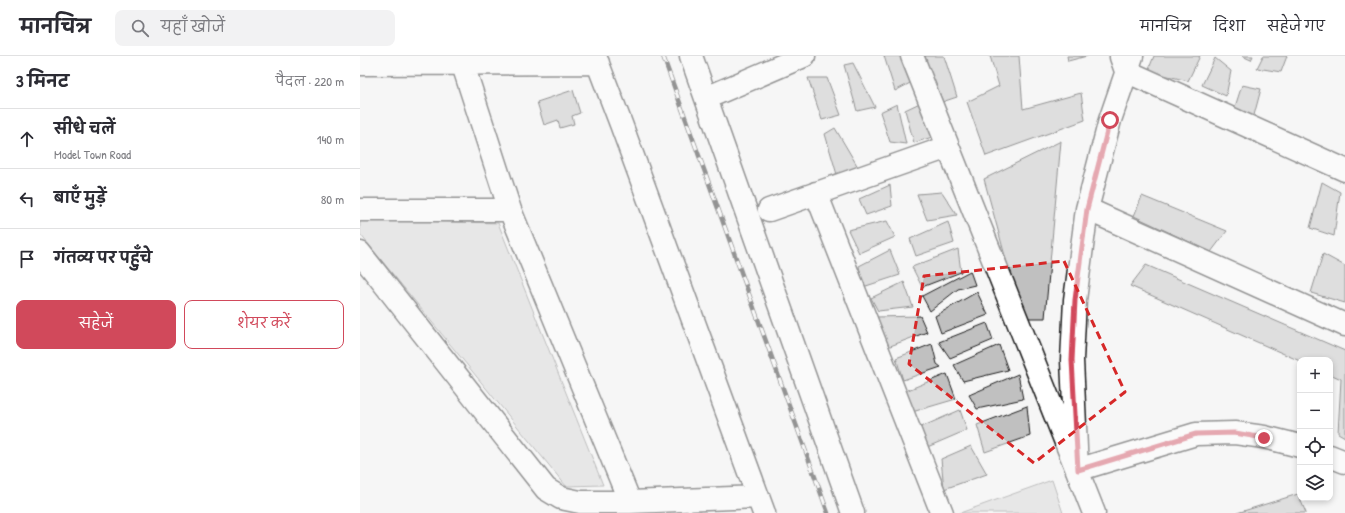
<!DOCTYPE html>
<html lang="hi">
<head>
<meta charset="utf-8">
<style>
	:root { --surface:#fff; --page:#f2f2f3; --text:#2b2b33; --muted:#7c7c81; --line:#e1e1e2; --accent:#d1495b }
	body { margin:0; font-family:"Patrick Hand","Playpen Sans Deva",sans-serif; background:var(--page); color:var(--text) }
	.controls { position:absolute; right:12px; bottom:12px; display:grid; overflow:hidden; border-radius:8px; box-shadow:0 2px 6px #0003 }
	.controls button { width:36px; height:36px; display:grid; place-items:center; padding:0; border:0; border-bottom:1px solid var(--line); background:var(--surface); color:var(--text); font:20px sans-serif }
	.stop { position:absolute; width:12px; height:12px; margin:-9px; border:3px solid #d1495b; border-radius:50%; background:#fff }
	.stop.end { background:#d1495b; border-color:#fff; box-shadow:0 1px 4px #0008 }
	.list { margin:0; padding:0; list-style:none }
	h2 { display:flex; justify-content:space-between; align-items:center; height:52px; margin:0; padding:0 16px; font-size:17px }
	h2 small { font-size:13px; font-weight:400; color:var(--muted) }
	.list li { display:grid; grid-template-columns:26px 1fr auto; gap:12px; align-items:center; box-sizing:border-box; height:60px; padding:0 16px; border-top:1px solid var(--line) }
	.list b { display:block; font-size:15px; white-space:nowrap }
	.list p { margin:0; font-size:13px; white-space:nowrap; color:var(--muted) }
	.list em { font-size:13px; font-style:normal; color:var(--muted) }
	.actions { display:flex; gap:8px; padding:12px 16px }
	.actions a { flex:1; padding:9px 0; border:1px solid var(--accent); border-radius:8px; text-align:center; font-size:14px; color:var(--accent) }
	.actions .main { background:var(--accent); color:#fff }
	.icon { flex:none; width:22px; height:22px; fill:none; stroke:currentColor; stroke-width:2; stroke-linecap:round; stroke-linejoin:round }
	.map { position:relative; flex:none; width:985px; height:457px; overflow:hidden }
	header { display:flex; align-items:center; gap:24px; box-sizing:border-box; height:56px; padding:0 20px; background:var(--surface); border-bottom:1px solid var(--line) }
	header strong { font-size:19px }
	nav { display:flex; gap:22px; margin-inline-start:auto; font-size:14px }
	.search { width:280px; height:36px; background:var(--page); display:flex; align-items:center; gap:10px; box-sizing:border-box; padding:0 14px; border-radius:8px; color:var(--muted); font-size:15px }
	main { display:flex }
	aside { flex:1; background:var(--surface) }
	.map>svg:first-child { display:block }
	.green { fill:#d6d6d6; stroke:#797979 }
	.building { fill:#c0c0c0; stroke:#1c1c1c }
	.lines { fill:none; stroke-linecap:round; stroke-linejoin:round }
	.minor-casing { stroke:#1c1c1c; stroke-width:25 }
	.minor { stroke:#fff; stroke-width:22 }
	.rail-casing { stroke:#1c1c1c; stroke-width:4.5 }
	.rail { stroke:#fff; stroke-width:3; stroke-dasharray:9; stroke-linecap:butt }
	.route { stroke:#d1495b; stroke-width:5 }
	.marked { fill:none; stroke:#d62828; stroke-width:3; stroke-dasharray:8 5; stroke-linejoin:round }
</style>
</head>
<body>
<header>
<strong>मानचित्र</strong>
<div class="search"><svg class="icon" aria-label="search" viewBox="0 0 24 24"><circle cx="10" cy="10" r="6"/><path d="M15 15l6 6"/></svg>यहाँ खोजें</div>
<nav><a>मानचित्र</a><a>दिशा</a><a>सहेजे गए</a></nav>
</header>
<main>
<aside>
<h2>3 मिनट<small>पैदल · 220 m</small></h2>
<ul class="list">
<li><svg class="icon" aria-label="ahead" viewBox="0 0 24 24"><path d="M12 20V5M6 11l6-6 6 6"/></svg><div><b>सीधे चलें</b><p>Model Town Road</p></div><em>140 m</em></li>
<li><svg class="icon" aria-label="left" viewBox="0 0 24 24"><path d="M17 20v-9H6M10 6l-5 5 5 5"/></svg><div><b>बाएँ मुड़ें</b></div><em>80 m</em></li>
<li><svg class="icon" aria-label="arrive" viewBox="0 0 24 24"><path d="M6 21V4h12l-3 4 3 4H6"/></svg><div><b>गंतव्य पर पहुँचे</b></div></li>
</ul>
<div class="actions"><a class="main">सहेजें</a><a>शेयर करें</a></div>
</aside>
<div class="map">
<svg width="985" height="457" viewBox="0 0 985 457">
	<rect width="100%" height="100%" fill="#f6f6f6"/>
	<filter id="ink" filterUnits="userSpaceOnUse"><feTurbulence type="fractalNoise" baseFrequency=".025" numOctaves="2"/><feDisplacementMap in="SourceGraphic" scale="8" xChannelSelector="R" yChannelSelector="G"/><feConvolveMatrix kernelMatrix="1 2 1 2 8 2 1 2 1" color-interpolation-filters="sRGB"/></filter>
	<g filter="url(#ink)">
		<path class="green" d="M0,164L138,167L243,429L206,430L0,178Z
			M692,424L703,457H600Z"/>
		<path class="building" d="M524,0H545L552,26L535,35Z
			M565,0H584L597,41L579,47Z
			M630,0H659L663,53L721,37L725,64L626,100L607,46L639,30Z
			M707,0H727L708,5Z
			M794,0H840L828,25L788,15Z
			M882,0H893L891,4Z
			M903,0H927L921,16L897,12Z
			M855,2L871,15L866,40L842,29Z
			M493,7L515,51L497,55L484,9Z
			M448,22H467L481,59L462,64Z
			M882,29L901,33L893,63L874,54Z
			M213,34L220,57L212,60L214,68L200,72L198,64L184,69L177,46Z
			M564,45L572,81L554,87L545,54Z
			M537,48L546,88L530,86L520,56Z
			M475,72L498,111L478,122L465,78Z
			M701,85L685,262H662L624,123Z
			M962,126L980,136L974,180L950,172Z
			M530,129L532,150L506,159L499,143Z
			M582,136L597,159L567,164L557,138Z
			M782,140L867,175L851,196L774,160Z
			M527,165L535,181L499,197L488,174Z
			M588,166L594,187L556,200L550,183Z
			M598,193L601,216L562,231L552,211Z
			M530,194L540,219L503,231L499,210Z
			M963,198L985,210V247L951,237Z
			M786,209L985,295V381L978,377L981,323L970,318V304H940V305L770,230Z
			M610,215L615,229L598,233L570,255L562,240Z
			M544,226L553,251L518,255L511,242Z
			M617,236L628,259L581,277L575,260Z
			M560,260L567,276L525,292L516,261Z
			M627,267L633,284L590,302L579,286Z
			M572,288L577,308L581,311L543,324L536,302Z
			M639,289L648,314L603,325L594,309Z
			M587,318L596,343L552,356L543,336Z
			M658,318L663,343L617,353L609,339Z
			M667,350L670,380L625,396L617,369Z
			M600,354L607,374L565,392L559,372Z
			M611,390L627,418L584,433L581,403Z
			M938,438L946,457H877Z"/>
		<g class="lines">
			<g class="minor-casing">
				<path id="minor" d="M235,0L261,68L404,457
					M331,0L493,457
					M552,0L717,414L836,378L875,377L904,381L940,390
					M761,1L766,15L985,114
					M0,8L238,7
					M103,9L150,154L270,446L398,441
					M346,42L444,0
					M456,137L582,457
					M727,153L985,269
					M0,154H150
					M409,154L588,91
					M0,197L186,433L201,442L220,446H270
					M970,400L985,406
					M734,457L717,414L712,304L715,244L727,153L750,64L772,0"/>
			</g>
			<use href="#minor" class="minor"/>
			<g class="rail-casing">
				<path id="rail" d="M303,0L468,457"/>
			</g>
			<use href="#rail" class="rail"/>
		</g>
	</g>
	<g class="lines" filter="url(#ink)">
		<path class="route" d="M750,64L727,153L715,244L712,304L718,414L836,378L875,377L904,382"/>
	</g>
	<path d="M0 0H985V457H0ZM704,205L765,336L674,407L549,308L564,220Z" fill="#f6f6f6" fill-opacity=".55" fill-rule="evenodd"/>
	<path class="marked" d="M704,205L765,336L674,407L549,308L564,220Z"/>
</svg>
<div class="controls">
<button>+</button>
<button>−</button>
<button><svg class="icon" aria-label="locate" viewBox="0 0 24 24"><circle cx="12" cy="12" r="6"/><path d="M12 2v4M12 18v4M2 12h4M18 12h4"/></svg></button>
<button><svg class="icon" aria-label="layers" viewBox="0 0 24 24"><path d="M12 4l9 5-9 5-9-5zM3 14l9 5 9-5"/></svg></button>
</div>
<div class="stop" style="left:750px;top:64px"></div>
<div class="stop end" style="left:904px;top:382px"></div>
</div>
</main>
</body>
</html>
